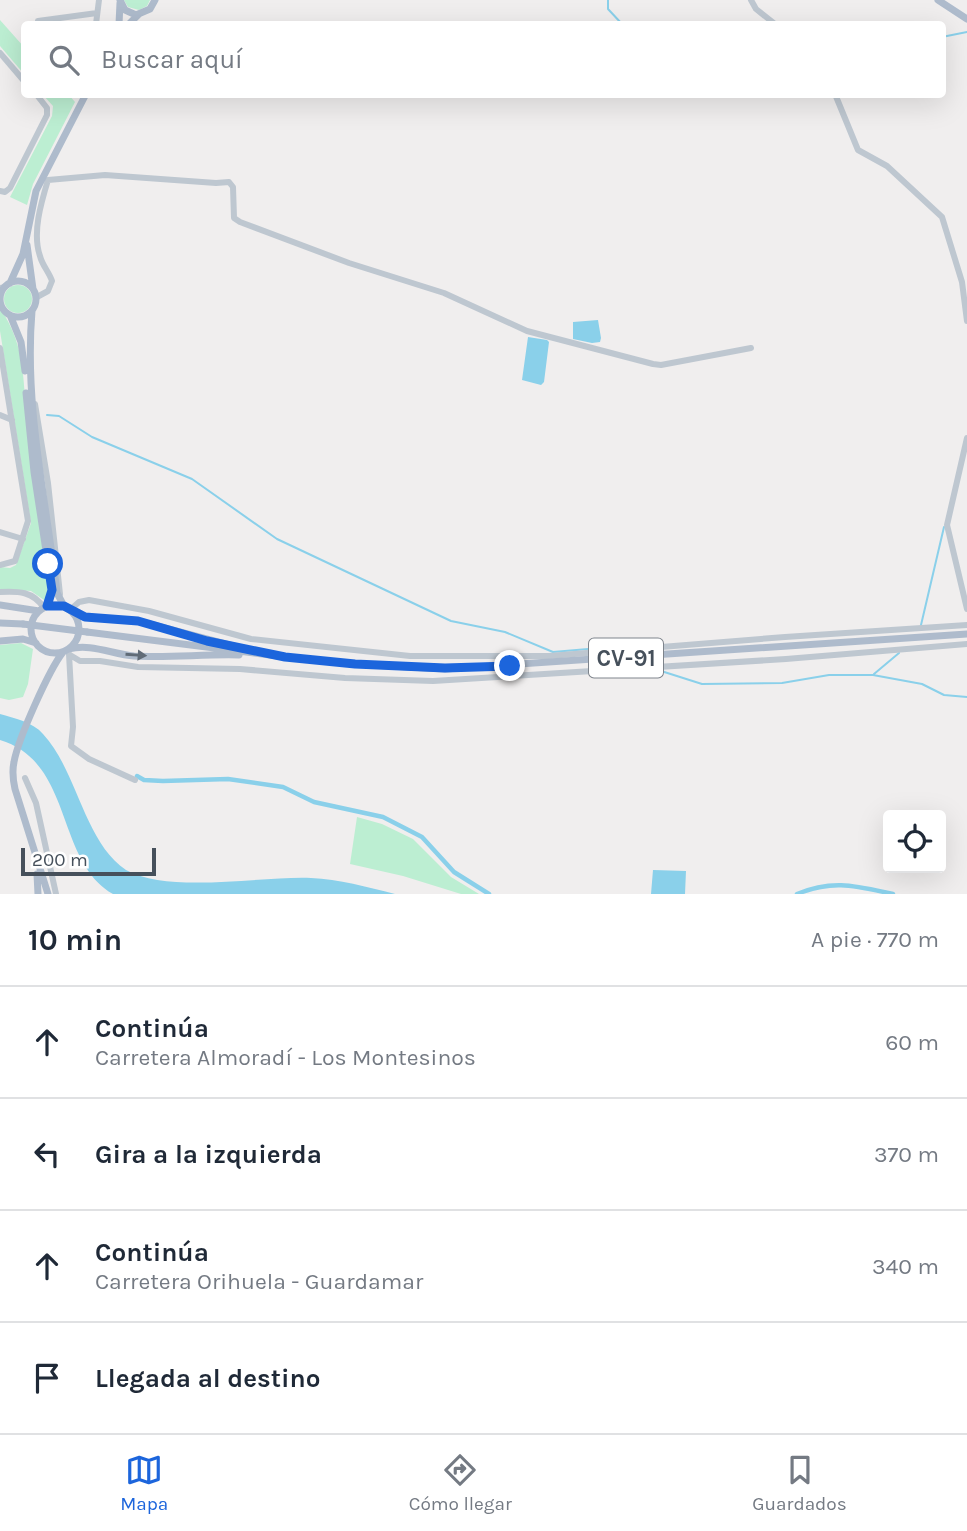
<!DOCTYPE html>
<html lang="es">
<head>
<meta charset="utf-8">
<style>
	:root { --surface:#fff; --page:#f6f6f7; --text:#1f2937; --muted:#747a83; --line:#e0e1e3; --accent:#1c65dc }
	body { margin:0; font-family:Karla,sans-serif; background:var(--page); color:var(--text) }
	.controls { position:absolute; right:21px; bottom:21px; display:grid; overflow:hidden; border-radius:7px; box-shadow:0 7px 28px #0002 }
	.controls button { width:63px; height:63px; display:grid; place-items:center; padding:0; border:0; border-bottom:2px solid var(--line); background:var(--surface); color:var(--text); font:35px sans-serif }
	.scale { position:absolute; left:21px; bottom:18px; width:135px; box-sizing:border-box; padding-left:7px; border:4px solid #46505b; border-top:0; font-size:19px; line-height:24px; white-space:nowrap; color:#46505b; -webkit-text-stroke:5px #fff; paint-order:stroke }
	.stop { position:absolute; width:21px; height:21px; margin:-16px; border:5px solid #1c65dc; border-radius:50%; background:#fff }
	.stop.end { background:#1c65dc; border-color:#fff; box-shadow:0 2px 7px #0008 }
	.list { margin:0; padding:0; list-style:none }
	h2 { display:flex; justify-content:space-between; align-items:center; height:91px; margin:0; padding:0 28px; font-size:30px }
	h2 small { font-size:23px; font-weight:400; color:var(--muted) }
	.list li { display:grid; grid-template-columns:46px 1fr auto; gap:21px; align-items:center; box-sizing:border-box; height:112px; padding:0 28px; border-top:2px solid var(--line) }
	.list b { display:block; font-size:26px; white-space:nowrap }
	.list p { margin:0; font-size:23px; white-space:nowrap; color:var(--muted) }
	.list em { font-size:23px; font-style:normal; color:var(--muted) }
	.icon { flex:none; width:38px; height:38px; fill:none; stroke:currentColor; stroke-width:2; stroke-linecap:round; stroke-linejoin:round }
	.map { position:relative; flex:none; width:967px; height:894px; overflow:hidden }
	.search { position:absolute; background:var(--surface); box-shadow:0 7px 28px #0002; left:21px; right:21px; top:21px; height:77px; display:flex; align-items:center; gap:18px; box-sizing:border-box; padding:0 24px; border-radius:7px; color:var(--muted); font-size:26px }
	.sheet { height:539px; background:var(--surface) }
	nav { display:flex; justify-content:space-around; align-items:center; box-sizing:border-box; height:98px; border-top:2px solid var(--line); background:var(--surface); font-size:19px; color:var(--muted) }
	nav a { display:grid; justify-items:center; gap:4px }
	nav .on { color:var(--accent) }
	.map>svg:first-child { display:block }
	.green { fill:#bceed2 }
	.water { fill:#8ad0ea }
	.lines { fill:none; stroke-linecap:round; stroke-linejoin:round }
	.stream { stroke:#8ad0ea; stroke-width:2 }
	.canal { stroke:#8ad0ea; stroke-width:4.5 }
	.minor { stroke:#bec7d0; stroke-width:6 }
	.major { stroke:#aebbcc; stroke-width:7 }
	.major-bridge { stroke:#aebbcc; stroke-width:7 }
	.oneway { fill:#606b77 }
	.route { stroke:#1c65dc; stroke-width:9 }
	.labels { text-anchor:middle; stroke-width:6; stroke-linejoin:round; paint-order:stroke }
	.shield { fill:#fff; stroke:#7e848c; stroke-width:2 }
	.shield-label { font-size:23px; font-weight:bold; fill:#46505b }
</style>
</head>
<body>
<div class="map">
<svg width="967" height="894" viewBox="0 0 967 894">
	<rect width="100%" height="100%" fill="#f0eeee"/>
	<path class="green" d="M124,0H150L147,6L139,10L128,7Z
		M0,20L24,47V74L0,46Z
		M43,95H69L75,102L33,184L27,205L10,197L52,116L53,106Z
		M4 299a14 14 0 1 1 28 0a14 14 0 1 1-28 0Z
		M0,308C28,349 22,385 28,431C35,484 41,538 48,591L47,598L44,600L31,591L0,589V567L10,568L16,565L31,523L0,331Z
		M21,643L33,649L28,684L23,697L9,700L0,698V645Z
		M357,817L382,824L413,839L451,877L479,894H461L403,876L350,864Z"/>
	<path class="water" d="M598,320L601,338L600,342L592,343L573,339V322Z
		M528,337L547,340L549,342L544,382L541,385L522,380Z
		M0,714C14,718 33,722 43,734C77,770 84,842 126,870C168,894 260,876 311,878C339,879 367,887 395,894H113C55,861 74,762 0,740Z
		M653,870L686,871L685,894H651Z"/>
	<g class="lines">
		<path class="stream" d="M608,0V9L622,24
			M942,37L967,32
			M47,415L59,416L92,437L192,479L277,539L451,621L505,632L553,652L635,645
			M921,625L944,527
			M658,670L702,684L782,683L829,675H873L922,684L944,695L967,697
			M874,674L899,653"/>
		<path class="canal" d="M137,776L144,780L163,781L228,779L283,787L314,802L383,817L422,837L454,872L489,894
			M797,894C833,879 856,886 893,894"/>
		<path class="minor" d="M751,0L756,9L775,24
			M38,21L97,13
			M96,24L99,0
			M0,53L24,81
			M835,94L858,150L887,166L942,217L962,282L967,321
			M0,191L5,192L10,188L47,115V108L36,94
			M0,288L5,287
			M37,297L48,291L52,281C49,272 42,265 40,256C32,233 41,203 48,180L105,175L216,183L229,182L233,187L234,218L240,222L349,263L444,293L527,331L653,364L661,365L751,348
			M0,348L28,521L15,561L0,565
			M35,404L48,483L60,594
			M0,415L12,420
			M967,438L947,525L967,609
			M0,532L23,539
			M0,592C18,591 33,591 44,608
			M70,610L79,602L89,600L149,611L251,639L410,656H549L785,637L967,625
			M69,654L73,727L71,746L89,759L135,780
			M70,655L80,661H100L138,667L240,669L345,678L433,681L786,659L967,644
			M25,778L36,803L56,894"/>
		<path class="major" d="M120,0L125,10L136,15L150,9L155,0
			M938,0L967,19
			M119,24L120,3
			M129,24L139,14
			M27,245L33,289
			M0 299a18 18 0 1 1 36 0a18 18 0 1 1-36 0Z
			M10,283L23,254L36,191L86,94
			M32,311C24,406 46,499 57,593L64,606
			M10,315L21,342L25,371
			M26,393L34,472L52,590L46,606
			M31 629a24 24 0 1 1 48 0a24 24 0 1 1-48 0Z
			M0,605L39,611
			M73,613L85,617L138,621L237,647
			M0,623L23,624
			M87,632L285,657L355,664L445,669L967,634
			M0,641L23,639L36,643
			M69,649C90,643 112,654 134,656C169,658 204,654 239,655
			M37,874L38,894
			M48,894L15,789C13,780 12,771 14,762C18,739 49,670 63,652"/>
		<path class="major-bridge" d="M23,624L87,632"/>
	</g>
	<defs><path id="oneway-solid" d="M-6-.8H1V-3.2L6.5 0L1 3.2V.8H-6Z" transform="scale(1.75)"/></defs>
	<use class="oneway" href="#oneway-solid" transform="translate(136 655) rotate(4)"/>
	<g class="lines">
		<path class="route" d="M48,564L52,590L47,606H64L85,617L138,621L207,641L285,657L355,664L445,668L510,666"/>
	</g>
	<g class="labels">
		<rect class="shield" x="589" y="638.5" width="74" height="39" rx="5"/>
		<g class="shield-label">
			<text x="626" y="666">CV-91</text>
		</g>
	</g>
</svg>
<div class="controls">
<button><svg class="icon" aria-label="locate" viewBox="0 0 24 24"><circle cx="12" cy="12" r="6"/><path d="M12 2v4M12 18v4M2 12h4M18 12h4"/></svg></button>
</div>
<div class="scale">200 m</div>
<div class="stop" style="left:48px;top:564px"></div>
<div class="stop end" style="left:510px;top:666px"></div>
<div class="search"><svg class="icon" aria-label="search" viewBox="0 0 24 24"><circle cx="10" cy="10" r="6"/><path d="M15 15l6 6"/></svg>Buscar aquí</div>
</div>
<section class="sheet">
<h2>10 min<small>A pie · 770 m</small></h2>
<ul class="list">
<li><svg class="icon" aria-label="ahead" viewBox="0 0 24 24"><path d="M12 20V5M6 11l6-6 6 6"/></svg><div><b>Continúa</b><p>Carretera Almoradí - Los Montesinos</p></div><em>60 m</em></li>
<li><svg class="icon" aria-label="left" viewBox="0 0 24 24"><path d="M17 20v-9H6M10 6l-5 5 5 5"/></svg><div><b>Gira a la izquierda</b></div><em>370 m</em></li>
<li><svg class="icon" aria-label="ahead" viewBox="0 0 24 24"><path d="M12 20V5M6 11l6-6 6 6"/></svg><div><b>Continúa</b><p>Carretera Orihuela - Guardamar</p></div><em>340 m</em></li>
<li><svg class="icon" aria-label="arrive" viewBox="0 0 24 24"><path d="M6 21V4h12l-3 4 3 4H6"/></svg><div><b>Llegada al destino</b></div></li>
</ul>
</section>
<nav>
<a class="on"><svg class="icon" aria-label="map" viewBox="0 0 24 24"><path d="M3 6l6-2 6 2 6-2v14l-6 2-6-2-6 2zM9 4v14M15 6v14"/></svg>Mapa</a>
<a><svg class="icon" aria-label="directions" viewBox="0 0 24 24"><path d="M12 3l9 9-9 9-9-9zM9 14v-3h6M13 9l2 2-2 2"/></svg>Cómo llegar</a>
<a><svg class="icon" aria-label="saved" viewBox="0 0 24 24"><path d="M7 4h10v16l-5-4-5 4z"/></svg>Guardados</a>
</nav>
</body>
</html>
